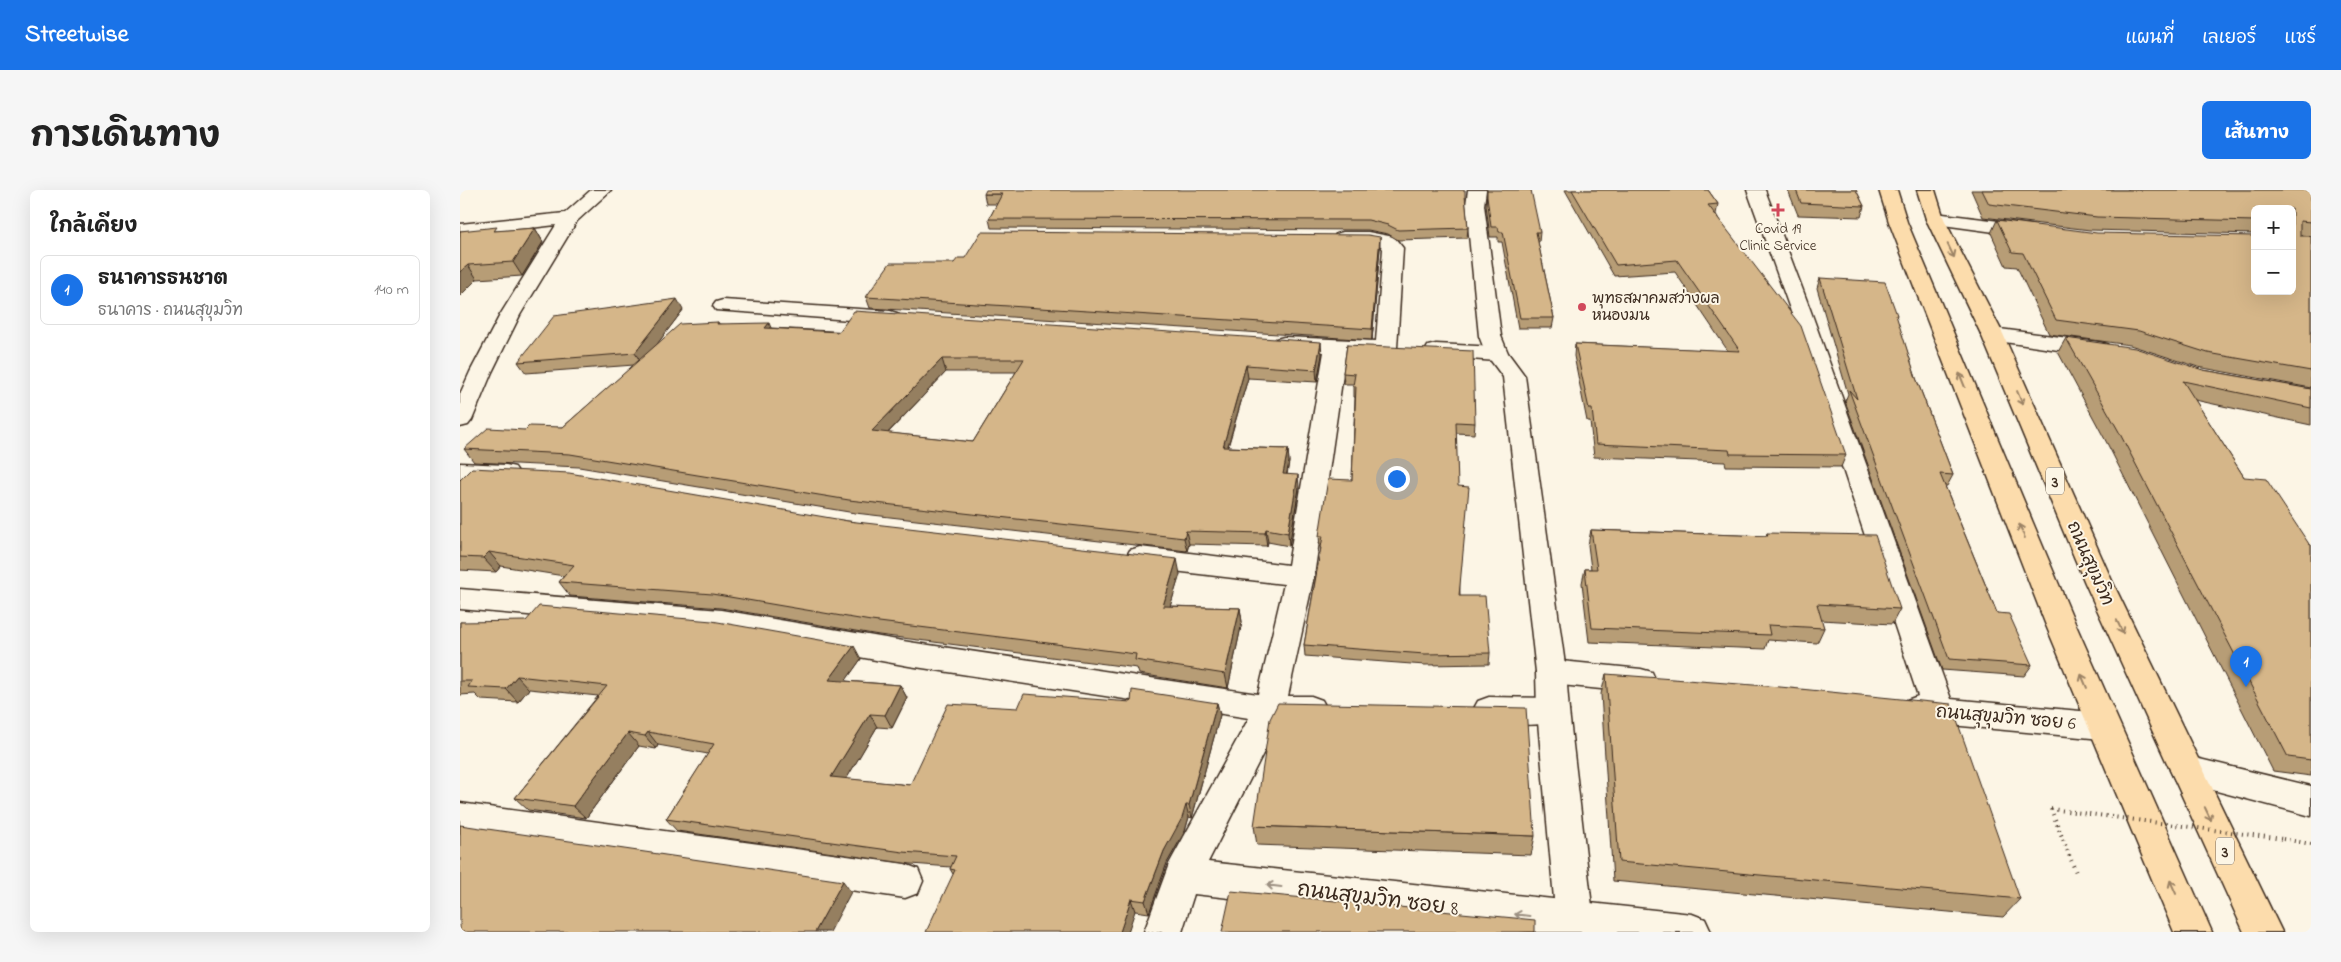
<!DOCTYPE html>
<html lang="th">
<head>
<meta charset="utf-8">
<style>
	:root { --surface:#fff; --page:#f6f6f6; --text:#222; --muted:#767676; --line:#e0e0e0; --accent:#1a73e8 }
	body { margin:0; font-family:"Indie Flower","Playpen Sans Thai",sans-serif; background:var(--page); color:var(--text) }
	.controls { position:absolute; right:15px; top:15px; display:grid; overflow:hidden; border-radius:8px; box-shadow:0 5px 20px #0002 }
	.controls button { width:45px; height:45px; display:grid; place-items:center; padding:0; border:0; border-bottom:1px solid var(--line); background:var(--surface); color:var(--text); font:25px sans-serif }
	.you { position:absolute; left:936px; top:288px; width:18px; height:18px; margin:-12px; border:4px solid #fff; border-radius:50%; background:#1a73e8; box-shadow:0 0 0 8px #1a73e833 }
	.badge { display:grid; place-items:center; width:32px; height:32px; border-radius:50%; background:var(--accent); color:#fff; font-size:16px; font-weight:700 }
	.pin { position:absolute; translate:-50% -41px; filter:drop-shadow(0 1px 2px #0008) }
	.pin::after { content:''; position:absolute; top:26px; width:18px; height:15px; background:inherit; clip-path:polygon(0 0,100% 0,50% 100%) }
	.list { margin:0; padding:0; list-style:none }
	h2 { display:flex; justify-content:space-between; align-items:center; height:65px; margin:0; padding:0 20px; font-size:21px }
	h2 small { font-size:16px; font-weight:400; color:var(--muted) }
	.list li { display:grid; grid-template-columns:32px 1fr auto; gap:15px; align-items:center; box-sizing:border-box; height:70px; margin:0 10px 10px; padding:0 10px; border:1px solid var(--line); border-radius:8px }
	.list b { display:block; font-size:19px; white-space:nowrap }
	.list p { margin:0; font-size:16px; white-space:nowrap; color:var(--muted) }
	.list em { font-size:16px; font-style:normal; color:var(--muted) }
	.map { position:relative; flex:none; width:1851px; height:742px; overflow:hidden; border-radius:8px }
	header { display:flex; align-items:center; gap:30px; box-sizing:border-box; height:70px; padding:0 25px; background:var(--accent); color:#fff }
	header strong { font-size:24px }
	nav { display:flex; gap:28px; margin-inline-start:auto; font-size:18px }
	.intro { display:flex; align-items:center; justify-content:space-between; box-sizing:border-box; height:120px; padding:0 30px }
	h1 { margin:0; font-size:35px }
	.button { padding:12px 22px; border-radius:8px; background:var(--accent); color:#fff; font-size:18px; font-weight:700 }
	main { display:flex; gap:30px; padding:0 30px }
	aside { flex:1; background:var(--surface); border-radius:8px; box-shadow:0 5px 20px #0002 }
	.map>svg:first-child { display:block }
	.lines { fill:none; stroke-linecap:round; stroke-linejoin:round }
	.minor-casing { stroke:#3b2a1e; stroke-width:3 }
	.tertiary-casing { stroke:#3b2a1e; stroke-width:3 }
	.primary-casing { stroke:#3b2a1e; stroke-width:3 }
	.path { stroke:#3b2a1e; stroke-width:4; stroke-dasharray:1 4.5; stroke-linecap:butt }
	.minor { fill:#fcf5e5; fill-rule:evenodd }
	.tertiary { fill:#fcf5e5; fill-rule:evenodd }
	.primary { fill:#fcdcac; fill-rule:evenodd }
	.path-bridge { stroke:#3b2a1e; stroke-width:4; stroke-dasharray:1 4.5; stroke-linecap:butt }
	.wall { fill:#b79d76; stroke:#3b2a1e; fill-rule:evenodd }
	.shaded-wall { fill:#957f60; stroke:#3b2a1e }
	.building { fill:#d5b689; stroke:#3b2a1e; fill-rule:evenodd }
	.oneway { stroke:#9c8365 }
	.oneway2 { stroke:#9c9082 }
	.poi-dot { fill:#d1495b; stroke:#fcf5e5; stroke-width:2 }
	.labels { text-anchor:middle; stroke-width:4; stroke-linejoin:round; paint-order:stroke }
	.far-poi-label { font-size:15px; fill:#3b2a1e; stroke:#fcf5e5 }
	.shield { fill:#fcf5e5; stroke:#75675a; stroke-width:1 }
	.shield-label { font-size:16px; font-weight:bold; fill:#3b2a1e }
	.street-label { font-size:18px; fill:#3b2a1e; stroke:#fcf5e5 }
	.near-street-label { font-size:21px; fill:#3b2a1e; stroke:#fcf5e5 }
</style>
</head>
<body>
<header>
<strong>Streetwise</strong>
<nav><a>แผนที่</a><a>เลเยอร์</a><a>แชร์</a></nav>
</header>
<div class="intro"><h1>การเดินทาง</h1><a class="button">เส้นทาง</a></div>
<main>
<aside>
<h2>ใกล้เคียง<small></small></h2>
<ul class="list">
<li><span class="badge">1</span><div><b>ธนาคารธนชาต</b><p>ธนาคาร · ถนนสุขุมวิท</p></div><em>140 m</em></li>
</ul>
</aside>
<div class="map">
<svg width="1851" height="742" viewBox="0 0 1851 742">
	<rect width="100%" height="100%" fill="#fcf5e5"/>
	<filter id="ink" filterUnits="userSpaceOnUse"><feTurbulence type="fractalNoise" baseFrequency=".02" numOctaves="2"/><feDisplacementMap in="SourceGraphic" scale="10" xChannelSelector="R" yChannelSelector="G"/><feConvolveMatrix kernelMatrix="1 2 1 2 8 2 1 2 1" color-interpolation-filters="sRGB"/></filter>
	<g filter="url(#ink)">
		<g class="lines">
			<g class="minor-casing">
				<path id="minor" d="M131,0H151L117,31L60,125L32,182L12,230L8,235L0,237V204L10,182L40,125L96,35L0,46V34L105,23Z
					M1287,0H1305L1350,119L1491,509L1642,523L1653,527L1658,536L1653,545L1642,549L1458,532L1447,528L1442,519L1447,510L1458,506L1330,119Z
					M1475,23L1571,35L1578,37L1580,41L1578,45L1571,47L1468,33L1466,29L1468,25Z
					M883,42H908L934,47L943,58L937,158L934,163L926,165L886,163L854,386L828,506H851L862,510L867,519L862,528L851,532H819L748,672L1232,724L1245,729L1251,742H1073L734,704L722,742H684L709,674L789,528L449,476L261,442L0,419V399L261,420L449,452L798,504L824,394L680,377L670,374L666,367L670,360L680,357L828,375L864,162L816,159L813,154L816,149L824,147L916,151L923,59L921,56L876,52L874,48L876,44Z
					M263,110L430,121L437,123L441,127L437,131L430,133L256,120L253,116L256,112Z
					M1532,138L1639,152L1647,154L1650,159L1647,164L1639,166L1524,149L1521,144L1524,139Z
					M976,154L1037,157L1045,159L1048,164L1045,169L1037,171L968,166L965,161L968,156Z
					M0,273L46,275L55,277L59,283L55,289L46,291L0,289Z
					M1091,470L1181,479L1192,482L1196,491L1192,500L1181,503L1091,494L1080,490L1076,482L1080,474Z
					M1029,507L1093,508L1104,512L1109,521L1104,530C1083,537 1039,536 1018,529L1013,520L1018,511Z
					M1727,566L1851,596V626L1715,590L1710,580L1715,570Z
					M0,613L445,674L458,679L463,691L458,703L445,708L0,643Z"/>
			</g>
			<g class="tertiary-casing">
				<path id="tertiary" d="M1008,0H1026L1024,15L1041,146L1048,163L1065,186L1106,482L1109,521L1135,742H1097L1077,521L1076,482L1043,187L1026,164L1019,146L1006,15Z"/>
			</g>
			<g class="primary-casing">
				<path id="primary" d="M1419,0H1437L1447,32L1615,433L1752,742H1714L1585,433L1429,32Z
					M1457,0H1475L1484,29L1543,144L1653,393L1822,742H1784L1625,393L1521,144L1466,29Z"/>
			</g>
			<path class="path" d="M1591,619L1617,685
				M1823,649L1851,654"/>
			<use href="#minor" class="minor"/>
			<use href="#tertiary" class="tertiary"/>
			<use href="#primary" class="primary"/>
			<path class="path-bridge" d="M1591,619L1823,649"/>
		</g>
		<path class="wall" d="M1027,0L1080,42L1079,52H1078L1094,128L1092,138H1058L1042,52H1038V47H1030L1026,15Z
			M1105,0H1248L1258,14L1256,24L1386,265L1381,277L1266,276L1265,272L1134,267L1130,231H1127L1114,166L1115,154L1268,161L1215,82L1154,86Z
			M1328,0H1396L1404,16L1401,27L1338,25Z
			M1511,0H1851V46L1840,45V46H1851V198L1738,177L1670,155L1589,144L1557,77L1546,76L1531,43L1537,30L1795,101L1832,19H1795V44L1630,40L1523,27Z
			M524,4L1005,9L1008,38L1007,48L938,50L928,44L908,40L531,38L529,29L537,14H526Z
			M75,38L83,52L62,86L17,89L0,106V41H39Z
			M920,58L912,150L410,118L406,107L494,73Z
			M1360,88L1437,125L1436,127L1456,188L1493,285L1487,296H1485L1537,423L1572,475L1564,486L1482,480L1385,211L1388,204L1357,98Z
			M223,120L196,155L258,132L259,134L311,138L862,165L857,192L788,188L768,257L828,259L829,272L827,285L839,298L829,356L808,352L807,356L729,354L727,361L395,323L119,277L14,272L4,259L65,240L103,237L174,175L66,183L58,172ZM486,182H556L513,252L428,243Z
			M1606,148L1743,180L1851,199V235L1735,210L1784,287L1849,354L1851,355V586L1813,581L1648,255L1598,162Z
			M887,155L1015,233L1014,244L996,243L1000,406L1030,463L1029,474L965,475L845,466L844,455L861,357H860L859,346L892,290L895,207H894V194H884L883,183Z
			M0,290L388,331L720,384L710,416L780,418L782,432L768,498L679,484L677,478L419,445L261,418L110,406L99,392L104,386L41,376L36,382L0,380Z
			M1131,340L1306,346L1307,343L1440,419L1432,434L1361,430L1364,438L1357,453L1308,450L1305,459L1129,452L1122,393L1125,379H1131L1128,355Z
			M0,432L401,469L385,491L440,495L447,508L432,538L417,537L386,589L450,595L558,518L671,512L757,513L760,525L732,628L729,627L725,641L707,673L689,723L675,721L493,684L490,679L491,677L451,674L217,641L206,629L248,564L198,555L196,559L179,556L126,628L68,620L55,608L138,506L69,499L58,512L21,510L15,504L0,505Z
			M1146,484L1560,709L1543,727L1153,691L1141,504Z
			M794,636L1075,646L1071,665L797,655Z"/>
		<path class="shaded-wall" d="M75,38L83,52L62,86L53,72Z
			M920,47V58L912,150V139Z
			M8,75L17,89L0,106V82Z
			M217,109L223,120L182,174L175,163Z
			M309,133L314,145L305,138Z
			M861,152L862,165L857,192L856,180Z
			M482,169L486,182L417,254L412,241Z
			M786,175L788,188L764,269L763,257Z
			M828,259L829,272L824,297L823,284Z
			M838,285L839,298L829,356L828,343Z
			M806,339L808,352L807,356L805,343Z
			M726,341L729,354L727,361L724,348Z
			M29,362L41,376L36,382L23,368Z
			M717,369L720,384L706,430L703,416Z
			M780,418L782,432L768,498L765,484Z
			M394,456L401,469L377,503L369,490Z
			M57,486L69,499L58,512L46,499Z
			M440,495L447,508L432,538L425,525Z
			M757,513L760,525L732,628L729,615Z
			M410,524L417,537L380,600L371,587Z
			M188,542L198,555L196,559L185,546Z
			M168,543L179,556L126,628L113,616Z
			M726,615L729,627L725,641L707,673L689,723L685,711L704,661Z
			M383,691L391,702L370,742H355Z
			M671,709L675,721L668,742H660Z"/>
		<path class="building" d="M526,0H1005V6L1008,38L938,40L928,35L908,30L529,29L542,4H524Z
			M1027,0H1071L1080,42H1076L1094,128H1060L1043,42H1039L1038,37H1031L1027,6Z
			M1112,0H1248L1258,14L1248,15L1341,136L1386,265L1270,264L1269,260L1136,254L1132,219H1129L1115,154L1280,161L1217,70L1156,75Z
			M1336,0H1396L1404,16L1341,13Z
			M1522,0H1851V32L1840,31V46H1851V181L1748,163L1679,141L1596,130L1563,63L1552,62L1537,30L1637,43L1795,46V101H1832V19H1795V31L1637,27L1529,14Z
			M37,37L34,41L75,38L53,72L8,75L0,82V41Z
			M521,42L908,45L920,47L912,139L406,107L430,73H494L498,68H505Z
			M1360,88L1425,92L1437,125H1436L1456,188L1493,285L1480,284L1537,423L1549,424L1572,475L1489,469L1389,200L1397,209Z
			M217,109L175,163L58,172L94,126Z
			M394,121L861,152L856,180L786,175L763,257L828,259L823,284L838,285L828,343L806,339L805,343L726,341L724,348L389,310L110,264L4,259L28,238L65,240L69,236L103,237L220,134L258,132L257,134L309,133L305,138L379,142ZM482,169H564L513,252L412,241Z
			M1606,148L1675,158L1743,180L1851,199V218L1723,191L1784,287L1806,289L1849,354L1851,355V570L1828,567L1658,240Z
			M887,155L1013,161L1015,233L996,232L998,296L1009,297L999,406H1025L1030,463L965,464L844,455L863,346H859L868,289L892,290L896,196H893L895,184L883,183Z
			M12,278L109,283L388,331L717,369L703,416L780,418L765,484L675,470L676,464L411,431L252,404L99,392L114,375L29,362L23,368L0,367V290Z
			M1131,340L1308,346L1307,343L1415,345L1440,419L1357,414L1364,438L1308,435L1310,445L1132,438L1125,379H1137Z
			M79,416L252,431L394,456L369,490L440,495L425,525L410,524L371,587L450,595L488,514L558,518L564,504L671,512L672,500L757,513L729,615H726L722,628L704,661L685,711L671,709L660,742H466L495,680L490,679L496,666L443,662L206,629L254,554L188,542L185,546L168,543L113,616L55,608L147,496L57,486L46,499L8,497L12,491H0V432L66,431Z
			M1146,484L1320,497L1491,514L1560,709L1159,672Z
			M818,513L1066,518L1075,646L794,636L810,529Z
			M0,635L383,691L355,742H0Z
			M771,701L1075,730V742H762Z"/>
		<defs><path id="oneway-shaft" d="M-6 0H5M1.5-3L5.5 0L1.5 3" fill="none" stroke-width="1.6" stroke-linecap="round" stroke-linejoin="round" transform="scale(1.25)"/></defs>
		<g class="oneway">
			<use href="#oneway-shaft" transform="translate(1491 61) rotate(64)"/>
			<use href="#oneway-shaft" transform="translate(1502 190) rotate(-112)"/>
			<use href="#oneway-shaft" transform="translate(1560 208) rotate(67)"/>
			<use href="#oneway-shaft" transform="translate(1562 341) rotate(-112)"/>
			<use href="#oneway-shaft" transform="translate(1660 437) rotate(65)"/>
			<use href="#oneway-shaft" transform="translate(1624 491) rotate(-113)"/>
			<use href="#oneway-shaft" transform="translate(1748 624) rotate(65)"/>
			<use href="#oneway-shaft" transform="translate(1713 697) rotate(-114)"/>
		</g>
		<g class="oneway2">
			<use href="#oneway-shaft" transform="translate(814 696) rotate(-173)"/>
			<use href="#oneway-shaft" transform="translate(1062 725) rotate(-173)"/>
		</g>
	</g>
	<g class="poi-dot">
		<path d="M1315.5 12.5h5v5h5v5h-5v5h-5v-5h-5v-5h5z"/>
		<circle cx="1122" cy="117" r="5"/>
	</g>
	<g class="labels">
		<g class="far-poi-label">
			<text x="1318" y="43">Covid 19<tspan x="1318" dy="17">Clinic Service</tspan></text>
			<text x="1132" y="113" text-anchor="start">พุทธสมาคมสว่างผล<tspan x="1132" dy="17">หนองมน</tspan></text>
		</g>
		<g class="shield">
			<rect x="1586" y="277.5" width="18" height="27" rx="4"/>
			<rect x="1756" y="647.5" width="18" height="27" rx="4"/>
		</g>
		<g class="shield-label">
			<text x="1595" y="297">3</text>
			<text x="1765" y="667">3</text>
		</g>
		<g class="street-label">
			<text transform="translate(1631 373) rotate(66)" y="6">ถนนสุขุมวิท</text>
			<text transform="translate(1546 527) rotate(5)" y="6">ถนนสุขุมวิท ซอย 6</text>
		</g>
		<g class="near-street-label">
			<text transform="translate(918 708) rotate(7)" y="7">ถนนสุขุมวิท ซอย 8</text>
		</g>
	</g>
</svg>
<div class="controls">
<button>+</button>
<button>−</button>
</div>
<div class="you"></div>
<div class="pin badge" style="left:1786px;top:497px">1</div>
</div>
</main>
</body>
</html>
